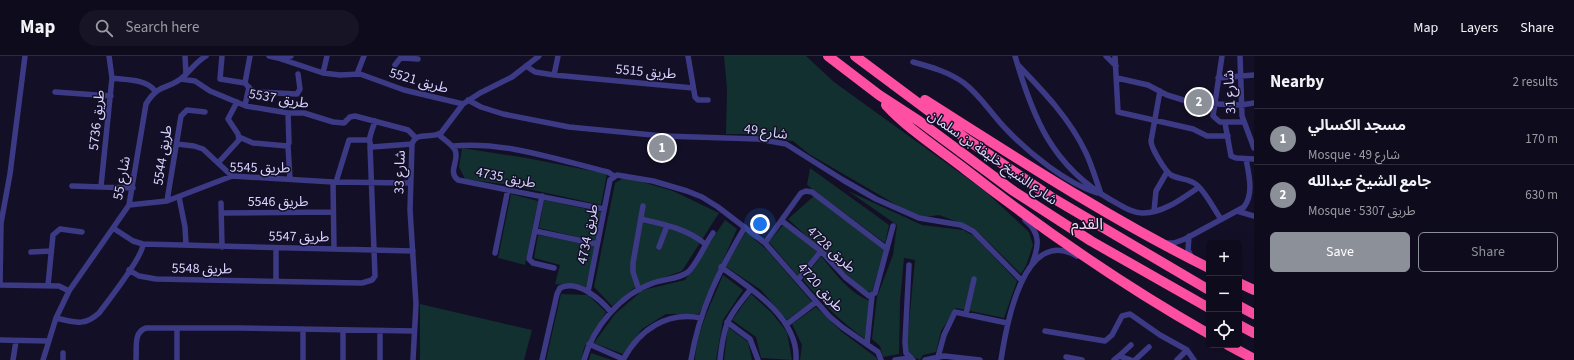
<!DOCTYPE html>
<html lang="en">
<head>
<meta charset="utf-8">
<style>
	:root { --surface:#0e0b1c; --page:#171425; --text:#f1f3f6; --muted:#9b9ba3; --line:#2e2b3b; --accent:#8c9099 }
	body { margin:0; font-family:"Source Sans 3","Noto Sans Arabic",sans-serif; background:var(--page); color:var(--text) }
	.controls { position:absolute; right:12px; bottom:12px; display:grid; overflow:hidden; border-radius:6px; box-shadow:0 4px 16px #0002 }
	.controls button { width:36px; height:36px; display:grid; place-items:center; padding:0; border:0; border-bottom:1px solid var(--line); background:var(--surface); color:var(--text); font:20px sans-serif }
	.you { position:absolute; left:760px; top:168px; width:14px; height:14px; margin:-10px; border:3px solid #fff; border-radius:50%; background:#1a73e8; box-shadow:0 0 0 6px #1a73e833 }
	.badge { display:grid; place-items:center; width:26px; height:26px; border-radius:50%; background:var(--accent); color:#fff; font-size:13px; font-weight:700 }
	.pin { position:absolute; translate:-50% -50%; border:2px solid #fff; box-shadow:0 1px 4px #0006 }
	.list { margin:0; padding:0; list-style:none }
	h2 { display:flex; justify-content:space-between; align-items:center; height:52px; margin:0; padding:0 16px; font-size:17px }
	h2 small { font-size:13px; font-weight:400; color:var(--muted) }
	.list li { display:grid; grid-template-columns:26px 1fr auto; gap:12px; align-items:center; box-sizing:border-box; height:56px; padding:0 16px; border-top:1px solid var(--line) }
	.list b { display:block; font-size:15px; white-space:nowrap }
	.list p { margin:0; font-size:13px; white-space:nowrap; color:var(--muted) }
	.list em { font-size:13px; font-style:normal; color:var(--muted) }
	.actions { display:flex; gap:8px; padding:12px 16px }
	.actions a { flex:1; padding:9px 0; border:1px solid var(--accent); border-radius:6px; text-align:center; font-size:14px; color:var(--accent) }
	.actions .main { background:var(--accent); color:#fff }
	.icon { flex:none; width:22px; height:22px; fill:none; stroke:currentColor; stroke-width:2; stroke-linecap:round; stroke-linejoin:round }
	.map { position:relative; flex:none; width:1254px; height:304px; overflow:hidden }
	header { display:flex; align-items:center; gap:24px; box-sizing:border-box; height:56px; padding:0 20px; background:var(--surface); border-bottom:1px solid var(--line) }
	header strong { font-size:19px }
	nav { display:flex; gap:22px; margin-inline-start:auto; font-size:14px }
	.search { width:280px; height:36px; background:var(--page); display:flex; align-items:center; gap:10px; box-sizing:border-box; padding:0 14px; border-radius:22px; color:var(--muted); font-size:15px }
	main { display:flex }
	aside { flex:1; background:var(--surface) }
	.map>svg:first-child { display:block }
	.green { fill:#12302f }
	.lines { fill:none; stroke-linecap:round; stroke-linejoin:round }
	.street { stroke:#3d3a85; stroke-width:5.5 }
	.highway { stroke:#ff4fa3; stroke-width:10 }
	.labels { text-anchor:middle; stroke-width:3; stroke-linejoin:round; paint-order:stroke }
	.street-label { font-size:14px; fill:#d9d4ff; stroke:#130f26 }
	.quarter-label { font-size:16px; fill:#ffd6f0; stroke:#130f26 }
</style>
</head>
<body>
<header>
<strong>Map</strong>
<div class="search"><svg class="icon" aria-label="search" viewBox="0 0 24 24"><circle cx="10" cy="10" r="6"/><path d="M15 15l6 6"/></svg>Search here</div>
<nav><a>Map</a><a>Layers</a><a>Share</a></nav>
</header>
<main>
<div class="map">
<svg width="1254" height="304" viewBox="0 0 1254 304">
	<rect width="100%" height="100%" fill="#130f26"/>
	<path class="green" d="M724,0H806L834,26L985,135L1029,176L1033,189L1026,210L1021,218L974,172L939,159L919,162L809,98L793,85L744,78H726L727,33Z
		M462,92L527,102L607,118L601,149L510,129L465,123L459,111Z
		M810,112L889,169L885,187L807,129Z
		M625,121L673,135L719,157L682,215L634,232L612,250L594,231L615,127Z
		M848,135L922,169L963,174L974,180L1017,225L1004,262L956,252L941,275L936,296L923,299L920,304L906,297L915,204L904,202L900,246L899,298L883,301L880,290L872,283L877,241L893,199L897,169Z
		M511,138L538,145L525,209L498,202Z
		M814,140L884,194L872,236L864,234L819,193L798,220L769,186L783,169L819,192L788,163Z
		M544,144L601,156L595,185L539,172Z
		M725,164L737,173L699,258H666L642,273L623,298L594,287L615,258L643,234L685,224Z
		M746,176L767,194L812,246L787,264L761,234L725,210Z
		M538,179L597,190L586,231L555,228L560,209L534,202Z
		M821,200C835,217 849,237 870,245L865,283C841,266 822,247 803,224Z
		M723,219L743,234L723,264L716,304H695C697,274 712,246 723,219Z
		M561,238L588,239L606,256L584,292L581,304H546Z
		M751,238L772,257L787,276L792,304L761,302L756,281L732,264Z
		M420,248L532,274L524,304H420Z
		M816,251L842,276L877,302V304H800L802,289L792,268Z
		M728,271L748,286L752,304H724Z
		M591,297L612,304H589Z"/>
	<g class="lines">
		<path class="street" d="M185,0L186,18
			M222,0L220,23L245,27L251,34L256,36L297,38L300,33L298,18
			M269,0L278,2L291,0
			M688,0L695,41L698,44H708
			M1015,0C1033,62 1052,110 1111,144C1121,149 1131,157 1142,157C1162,158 1183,142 1199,131
			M1106,0L1116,10
			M1115,0L1118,56L1193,73L1207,80H1228
			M1222,0L1213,60L1220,66H1243
			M1240,0L1242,60L1254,92
			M278,2L323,17L340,19L360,18L404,34L463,48
			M402,2L418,3
			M913,6C931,11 949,16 964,27C981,40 992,59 1007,74C1029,97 1066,127 1097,137
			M395,9L402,0
			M1018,9C1044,36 1070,63 1086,97C1092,110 1096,124 1101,138
			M526,10L535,16L554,19L693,32
			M323,17L327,0
			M357,18L364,0
			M554,19L558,0
			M112,22C126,24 147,23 155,35
			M1117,22L1148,29L1167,39L1193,47L1241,49L1254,47
			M1218,22L1254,19
			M181,23L195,25L210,35L246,50L288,57H304L333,66L344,67L350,61L355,60L408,74L416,82
			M245,27L250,0
			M1160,35L1151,85C1151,92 1165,115 1171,119C1180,124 1189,122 1197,129C1207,138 1213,152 1221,163
			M55,36L111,40
			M468,44L481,51L503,58L569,71L663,80L758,83L786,88L843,124L876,143L919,162L961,169L973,175L1022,225
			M245,49L249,31
			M375,65C373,73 366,85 372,91L412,88
			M1225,67L1231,100L1236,102L1254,103
			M438,78C443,83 452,88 455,94C460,104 447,116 458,124L604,153
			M239,81L253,87L287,90L289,87L288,57
			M177,88L194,90L203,93L232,120
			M288,90L290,123
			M453,90C505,85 558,104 608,116L614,120
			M218,107L239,84L238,78L228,63L237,46
			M333,126L334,193
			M336,126L349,84H369
			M72,130L133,132
			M101,130L112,22L109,0
			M542,140L529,203L533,207L554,212
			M179,141L185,171L186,189
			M167,145L181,60L187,54L205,56
			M221,147L222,191
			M129,149L167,145L232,120L333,126L410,127
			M1154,155L1156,135L1167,116
			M1237,155L1254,160
			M222,157L333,156
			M641,163C663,168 688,173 705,188
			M1025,164C1041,177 1039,190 1032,208
			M782,165L821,195L845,221L869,240L875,237L893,170
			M113,172L133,185L143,188L413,195
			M535,175L597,188
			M1189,180L1188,194L1192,202
			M765,187L801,137L806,135L812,136L887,193
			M1165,187H1174L1185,183L1244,151C1254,138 1249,119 1246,103
			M659,191L667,170
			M31,196L51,195
			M495,197L508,133
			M909,209L905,286L906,297L913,304
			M721,211C751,232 799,263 796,304
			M129,214L139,220L156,223L362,227L372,224L375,220L370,90
			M798,224L821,195
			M276,225V192
			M0,229L1,167L10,118L25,0
			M0,229L59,230L69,235
			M48,229L53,179L60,173L82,176
			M639,234L633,216V207L643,150
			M588,236L610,124L617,119L653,125L687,135L702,141L718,151L765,187L829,260L842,271L878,296L881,304
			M966,258L974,223
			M56,262C74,266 84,271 99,257C108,245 143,201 143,188
			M727,266L750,283L758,304
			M787,268L816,246
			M177,272V304
			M303,273V304
			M1045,275L1105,285L1112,279L1122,260L1130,258L1160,279L1187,294L1194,304
			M0,284L48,285
			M589,288L623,303
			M867,288L872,240
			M1119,300L1131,289
			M938,301L944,279L955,256L1007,267
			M1066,301L1082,304
			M13,304L16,285
			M43,304L56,262L69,235L129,149L146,48C159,26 169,34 183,21C191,14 196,6 206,0
			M63,304V297
			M136,304C137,293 133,276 146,272H240L414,275
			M343,304V274
			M380,304V275
			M413,304L416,248L410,154L412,88C416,75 431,83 441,77L463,48L480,37L512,21L539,0
			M542,304L557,238L560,232C578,223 601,244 611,256
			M584,304C593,271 621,238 653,227C664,223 679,223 688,216C697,208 705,188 713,177
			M623,304C639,274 667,255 701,262
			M691,304C699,254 720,213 745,171
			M720,304C724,267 727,262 751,233
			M895,304L910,302
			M925,304L944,300L980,304
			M1001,304C1006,271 1023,169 1077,200
			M1114,304L1119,300L1131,304
			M1135,304L1149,291
			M1177,304L1187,294"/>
		<path class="highway" d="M828,0L879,39L919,65L1012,134L1091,185L1209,252
			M855,0L969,85L1051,141L1209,234
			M925,44C1018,103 1110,163 1209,212
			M886,49C909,74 939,93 966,114C1043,174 1124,230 1209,278
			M1239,227L1254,234
			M1239,250L1254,258
			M1239,269L1254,277
			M1228,289L1254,303"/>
	</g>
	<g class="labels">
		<g class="street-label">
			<text transform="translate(646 15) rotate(5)" y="5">طريق 5515</text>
			<text transform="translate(419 24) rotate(16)" y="5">طريق 5521</text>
			<text transform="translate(1229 36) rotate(-93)" y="5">شارع 31</text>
			<text transform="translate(279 42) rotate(10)" y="5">طريق 5537</text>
			<text transform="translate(96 64) rotate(-84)" y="5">طريق 5736</text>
			<text transform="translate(766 75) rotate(8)" y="5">شارع 49</text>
			<text transform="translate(162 99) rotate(-81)" y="5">طريق 5544</text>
			<text transform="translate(993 101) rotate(35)" y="5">شارع الشيخ خليفة بن سلمان</text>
			<text transform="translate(260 111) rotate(1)" y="5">طريق 5545</text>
			<text transform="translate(399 116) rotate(-88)" y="5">شارع 33</text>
			<text transform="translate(506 121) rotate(11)" y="5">طريق 4735</text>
			<text transform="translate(121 122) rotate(-79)" y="5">شارع 55</text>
			<text x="278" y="150">طريق 5546</text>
			<text transform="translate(587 178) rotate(-79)" y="5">طريق 4734</text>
			<text transform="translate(299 180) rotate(1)" y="5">طريق 5547</text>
			<text transform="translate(832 193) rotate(43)" y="5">طريق 4728</text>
			<text transform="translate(202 212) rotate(1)" y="5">طريق 5548</text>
			<text transform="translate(821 231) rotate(48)" y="5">طريق 4720</text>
		</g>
		<g class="quarter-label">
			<text x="1087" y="173">القدم</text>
		</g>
	</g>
</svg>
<div class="controls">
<button>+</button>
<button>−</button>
<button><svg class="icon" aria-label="locate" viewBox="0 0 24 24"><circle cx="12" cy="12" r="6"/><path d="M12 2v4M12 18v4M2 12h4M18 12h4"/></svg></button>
</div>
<div class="you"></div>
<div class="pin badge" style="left:662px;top:92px">1</div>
<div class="pin badge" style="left:1199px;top:46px">2</div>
</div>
<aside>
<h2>Nearby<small>2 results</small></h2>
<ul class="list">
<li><span class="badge">1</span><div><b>مسجد الكسالي</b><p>Mosque · شارع 49</p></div><em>170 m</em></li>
<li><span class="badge">2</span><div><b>جامع الشيخ عبدالله</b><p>Mosque · طريق 5307</p></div><em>630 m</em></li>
</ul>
<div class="actions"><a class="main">Save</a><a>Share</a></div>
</aside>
</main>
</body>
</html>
